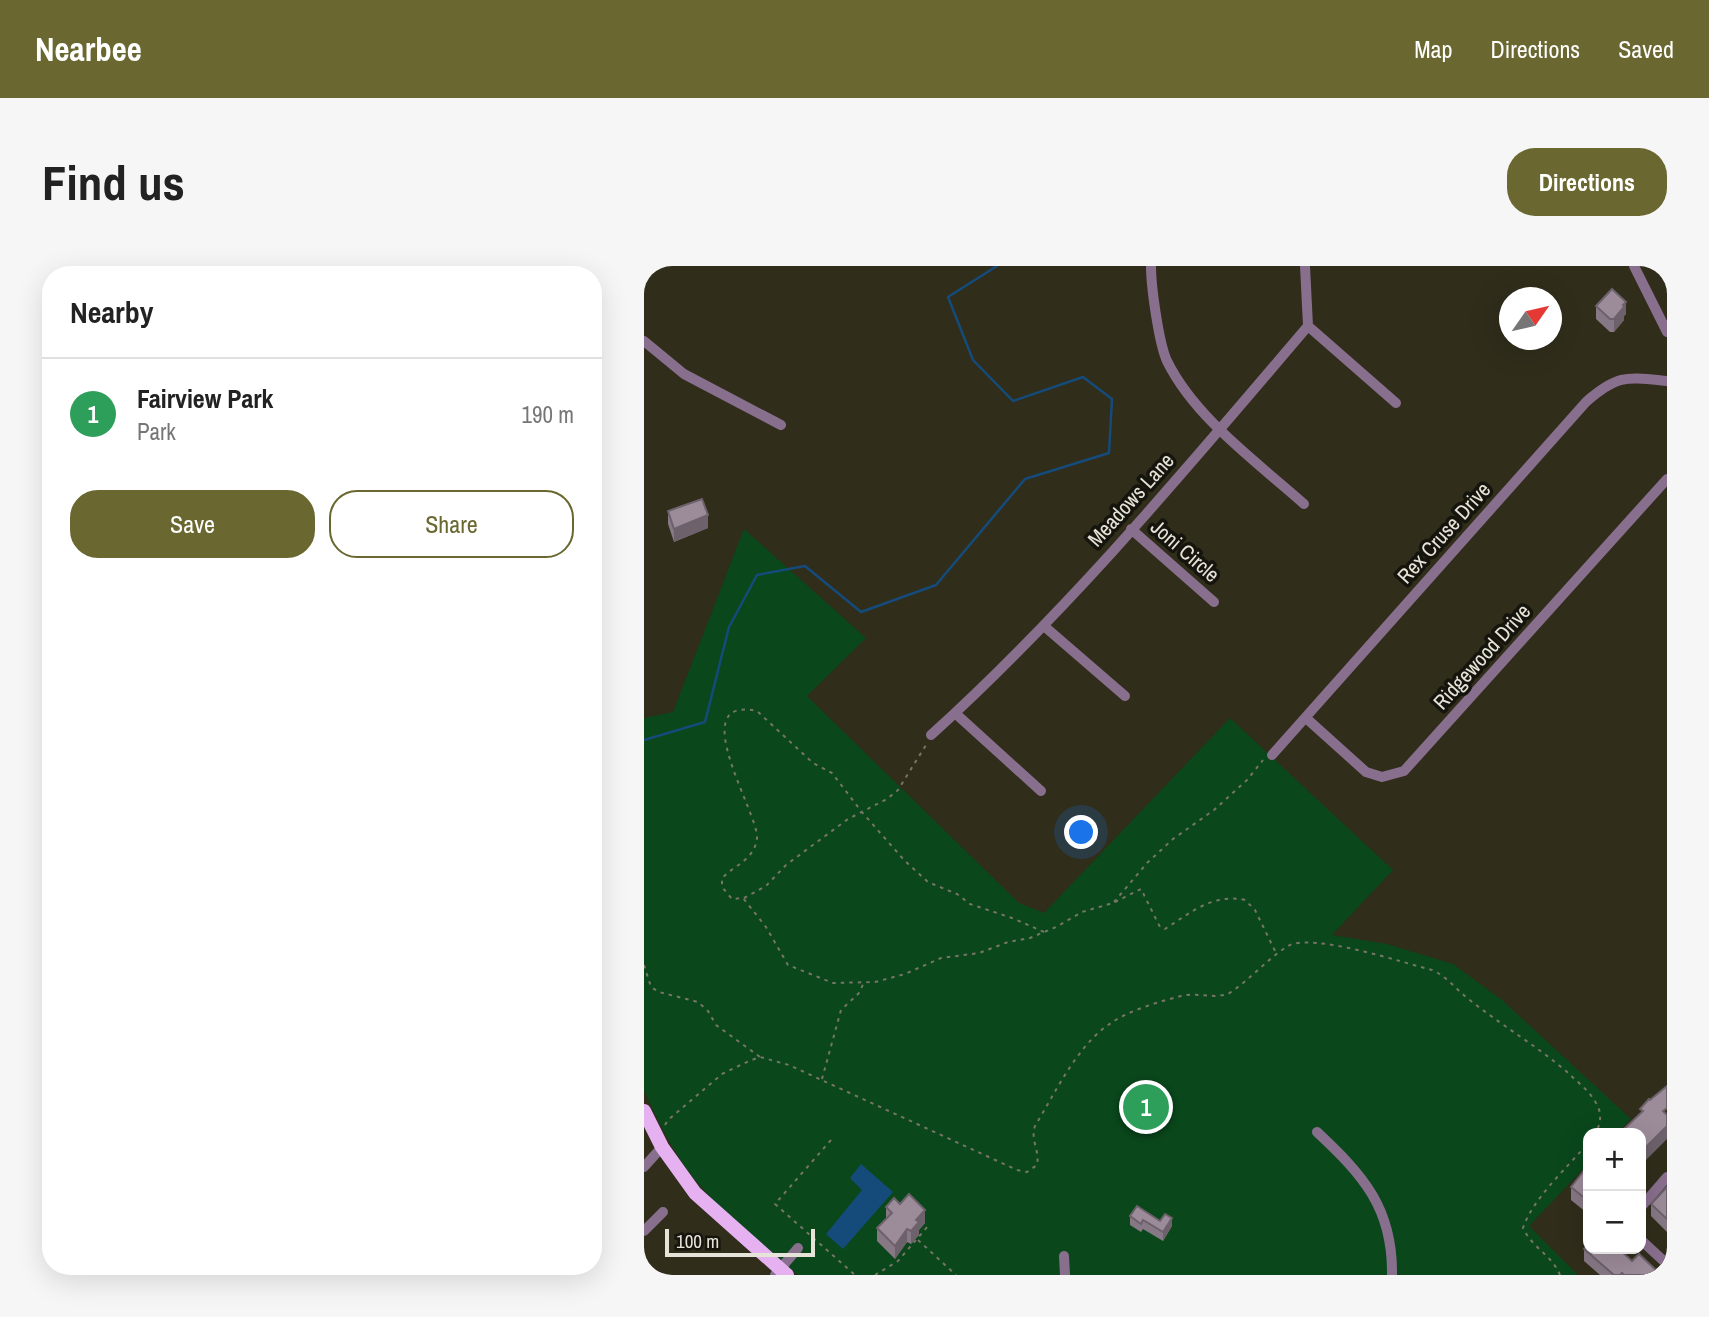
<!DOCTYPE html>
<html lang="en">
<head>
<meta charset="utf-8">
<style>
	:root { --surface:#fff; --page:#f6f6f6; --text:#222; --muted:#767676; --line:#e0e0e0; --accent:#6a6830 }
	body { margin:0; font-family:"Archivo Narrow",sans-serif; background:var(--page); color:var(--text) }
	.controls { position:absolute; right:21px; bottom:21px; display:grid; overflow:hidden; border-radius:14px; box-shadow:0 7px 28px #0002 }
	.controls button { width:63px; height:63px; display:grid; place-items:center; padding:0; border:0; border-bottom:2px solid var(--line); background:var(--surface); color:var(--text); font:35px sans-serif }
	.compass { position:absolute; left:855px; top:21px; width:63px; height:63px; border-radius:50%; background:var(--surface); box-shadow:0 7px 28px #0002; rotate:56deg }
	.scale { position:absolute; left:21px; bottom:18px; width:150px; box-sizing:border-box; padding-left:7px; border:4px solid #e6e4d9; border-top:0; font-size:19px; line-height:24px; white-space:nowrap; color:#e6e4d9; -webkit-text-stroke:5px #16150d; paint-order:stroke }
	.you { position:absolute; left:438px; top:567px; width:24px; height:24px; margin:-18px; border:5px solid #fff; border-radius:50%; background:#1a73e8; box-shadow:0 0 0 10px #1a73e833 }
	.badge { display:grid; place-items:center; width:46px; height:46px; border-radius:50%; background:var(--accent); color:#fff; font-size:23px; font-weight:700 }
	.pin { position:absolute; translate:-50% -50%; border:4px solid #fff; box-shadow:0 2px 7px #0006 }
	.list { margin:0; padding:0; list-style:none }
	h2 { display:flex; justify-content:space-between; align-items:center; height:91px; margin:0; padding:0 28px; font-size:30px }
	h2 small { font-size:23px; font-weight:400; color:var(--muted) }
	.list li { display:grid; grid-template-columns:46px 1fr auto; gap:21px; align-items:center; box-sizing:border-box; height:112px; padding:0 28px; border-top:2px solid var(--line) }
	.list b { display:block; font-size:26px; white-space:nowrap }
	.list p { margin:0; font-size:23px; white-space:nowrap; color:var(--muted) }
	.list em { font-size:23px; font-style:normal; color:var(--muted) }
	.actions { display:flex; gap:14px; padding:21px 28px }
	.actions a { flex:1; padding:16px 0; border:2px solid var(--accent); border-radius:28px; text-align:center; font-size:24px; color:var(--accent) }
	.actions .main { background:var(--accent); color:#fff }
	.map { position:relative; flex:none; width:1023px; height:1009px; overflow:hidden; border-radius:28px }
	header { display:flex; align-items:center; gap:42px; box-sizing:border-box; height:98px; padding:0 35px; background:var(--accent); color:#fff }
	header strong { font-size:33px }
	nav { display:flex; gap:38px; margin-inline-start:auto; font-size:24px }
	.intro { display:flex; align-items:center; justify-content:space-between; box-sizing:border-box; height:168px; padding:0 42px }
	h1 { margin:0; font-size:49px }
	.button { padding:18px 32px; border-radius:28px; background:var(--accent); color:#fff; font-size:24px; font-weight:700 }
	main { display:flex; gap:42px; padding:0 42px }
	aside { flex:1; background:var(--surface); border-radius:28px; box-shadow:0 7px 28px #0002 }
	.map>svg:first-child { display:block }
	.green { fill:#0a471b }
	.water { fill:#154b7b }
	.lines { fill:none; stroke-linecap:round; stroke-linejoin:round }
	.stream { stroke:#154b7b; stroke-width:2.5 }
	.path { stroke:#777566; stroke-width:2; stroke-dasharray:3.5 5; stroke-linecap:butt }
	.minor { stroke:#886f8e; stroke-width:10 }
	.major { stroke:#e5b1f1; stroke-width:14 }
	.wall { fill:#867884 }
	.shaded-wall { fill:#6d616b }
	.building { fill:#9c8b99; stroke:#6d616b; stroke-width:2 }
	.labels { text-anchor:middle; stroke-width:7; stroke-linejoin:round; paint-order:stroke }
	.street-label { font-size:21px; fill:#e6e4d9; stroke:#16150d }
</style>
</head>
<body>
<header>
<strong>Nearbee</strong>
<nav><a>Map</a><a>Directions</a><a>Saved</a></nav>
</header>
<div class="intro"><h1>Find us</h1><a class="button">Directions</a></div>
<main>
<aside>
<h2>Nearby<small></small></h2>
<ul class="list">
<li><span class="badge" style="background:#2e9e5b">1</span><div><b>Fairview Park</b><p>Park</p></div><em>190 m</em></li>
</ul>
<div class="actions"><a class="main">Save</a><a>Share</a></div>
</aside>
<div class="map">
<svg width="1023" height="1009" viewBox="0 0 1023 1009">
	<rect width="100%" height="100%" fill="#302d1b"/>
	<path class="green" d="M100,263L222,372L163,430L375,637L400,647L586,452L749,604L688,669L743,678L809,698L858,734L987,853L973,867H944V898L885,960L934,1009H154C119,978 77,947 48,910C28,885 14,854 0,825V452L29,446Z"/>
	<path class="water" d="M217,898L249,926L199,983L182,968L218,924L206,912Z"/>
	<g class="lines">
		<path class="stream" d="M0,474L61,456L85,361L113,309L161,300L217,346L292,319L381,213L465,187L468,133L439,111L369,135L329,94L304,31L353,0"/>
		<path class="path" d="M100,632L122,620L142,599L204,553L243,533L254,524L282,479
			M470,636L503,597L529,573L570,544L603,514L619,494
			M400,666L368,652L326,638L313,628L284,616L260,594L217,545L188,507L169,497L113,445C39,429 115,548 113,572C111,593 91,599 78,612V621L88,633L99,632L122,661L144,699L189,717L231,716L261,708L297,692L335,687L364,676L386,672L412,661L438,646L469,637L497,623L516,661L521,663C546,647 569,627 601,634L611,644L633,689
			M0,699L7,721L15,726L54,736L64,745L72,759L116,791
			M178,813L197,744L216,726L219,718
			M21,859L24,854L78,808L105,795L116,791L145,799L373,904L383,906L393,899C396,885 386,873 391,860C411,827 434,778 467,757C486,744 514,736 537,730C554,726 568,733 584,728C606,714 623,693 644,680C667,666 760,697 788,704C802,710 810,721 822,731C854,757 890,778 922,805C932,815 945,824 952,837C958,847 957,856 952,867
			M187,874L131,938L211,1009
			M274,974L312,1009
			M231,1009L254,995L284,960
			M916,1009C908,989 889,983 879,962C889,932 924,901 944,877"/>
		<path class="minor" d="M507,0C507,21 515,78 523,95C551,152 613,196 660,238
			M990,0L1023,66
			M664,60L752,137
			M0,75L40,108L137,159
			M487,263L570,336
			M400,360L481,430
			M311,447L397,525
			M662,452L722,506L738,511L760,505L1023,213
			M287,469C424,345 544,201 664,60L661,0
			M628,489L942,136C974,108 983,111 1023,115
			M673,866C719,909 749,942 748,1009
			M0,901L18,881
			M997,941L1023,911
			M0,965L19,946
			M997,974L1023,998
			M420,990L421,1009
			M0,1004L6,1009
			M131,1009L154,982"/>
		<path class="major" d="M0,845L18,881L51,927L143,1009"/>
	</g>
	<path class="wall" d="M952,40L982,48L980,50V54L970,66H966L952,53Z
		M24,245L64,262L30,276L24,258Z
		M944,904L943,947L927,934V921Z
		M1023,921V966L1007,950V938Z
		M242,941L281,957L275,964V969L267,978L263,976L251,993L233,975V962L242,953Z
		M486,950L516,955L528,960L519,975L499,963L497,966L486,959Z
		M940,983L988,995L1015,1009H956L940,995Z"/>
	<path class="shaded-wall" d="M982,36V48L980,50V54L970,66V53Z
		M64,249V262L30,276V263Z
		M1023,860V873L997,899V886Z
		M944,932V945L943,947V934Z
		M281,944V957L275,964V969L267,978V965L272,954Z
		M528,952V960L519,975V966Z
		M263,963V976L251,993V980Z"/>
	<path class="building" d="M968,23L982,36L979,39L980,41L970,53H966L952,40Z
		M58,233L64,249L30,263L24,245Z
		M1023,820V842L1019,845L1023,849V860L997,886V867H979L978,865L999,845L996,843L1005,833L1006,834Z
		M942,902L944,904V932L943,934L927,921Z
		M1023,921V953L1007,938Z
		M265,928L281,944L272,954L275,956L267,965L263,963L251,980L233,962L248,947L242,941L250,932L256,938Z
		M493,940L516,955L521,948L528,952L519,966L499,954L497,958L486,950Z
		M944,979V983H975L988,995L995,988L1015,1007L1014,1009H980L978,1007L976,1009H970L940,983Z"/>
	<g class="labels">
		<g class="street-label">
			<text transform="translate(487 234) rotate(-48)" y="7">Meadows Lane</text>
			<text transform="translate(800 267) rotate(-48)" y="7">Rex Cruse Drive</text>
			<text transform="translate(541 285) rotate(41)" y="7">Joni Circle</text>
			<text transform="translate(838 391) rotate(-48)" y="7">Ridgewood Drive</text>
		</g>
	</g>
</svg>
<div class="controls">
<button>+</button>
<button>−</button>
</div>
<svg class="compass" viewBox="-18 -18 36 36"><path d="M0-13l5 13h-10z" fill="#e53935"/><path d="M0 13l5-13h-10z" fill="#767676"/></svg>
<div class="scale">100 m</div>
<div class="you"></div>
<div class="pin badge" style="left:502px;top:841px;background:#2e9e5b">1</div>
</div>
</main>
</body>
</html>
